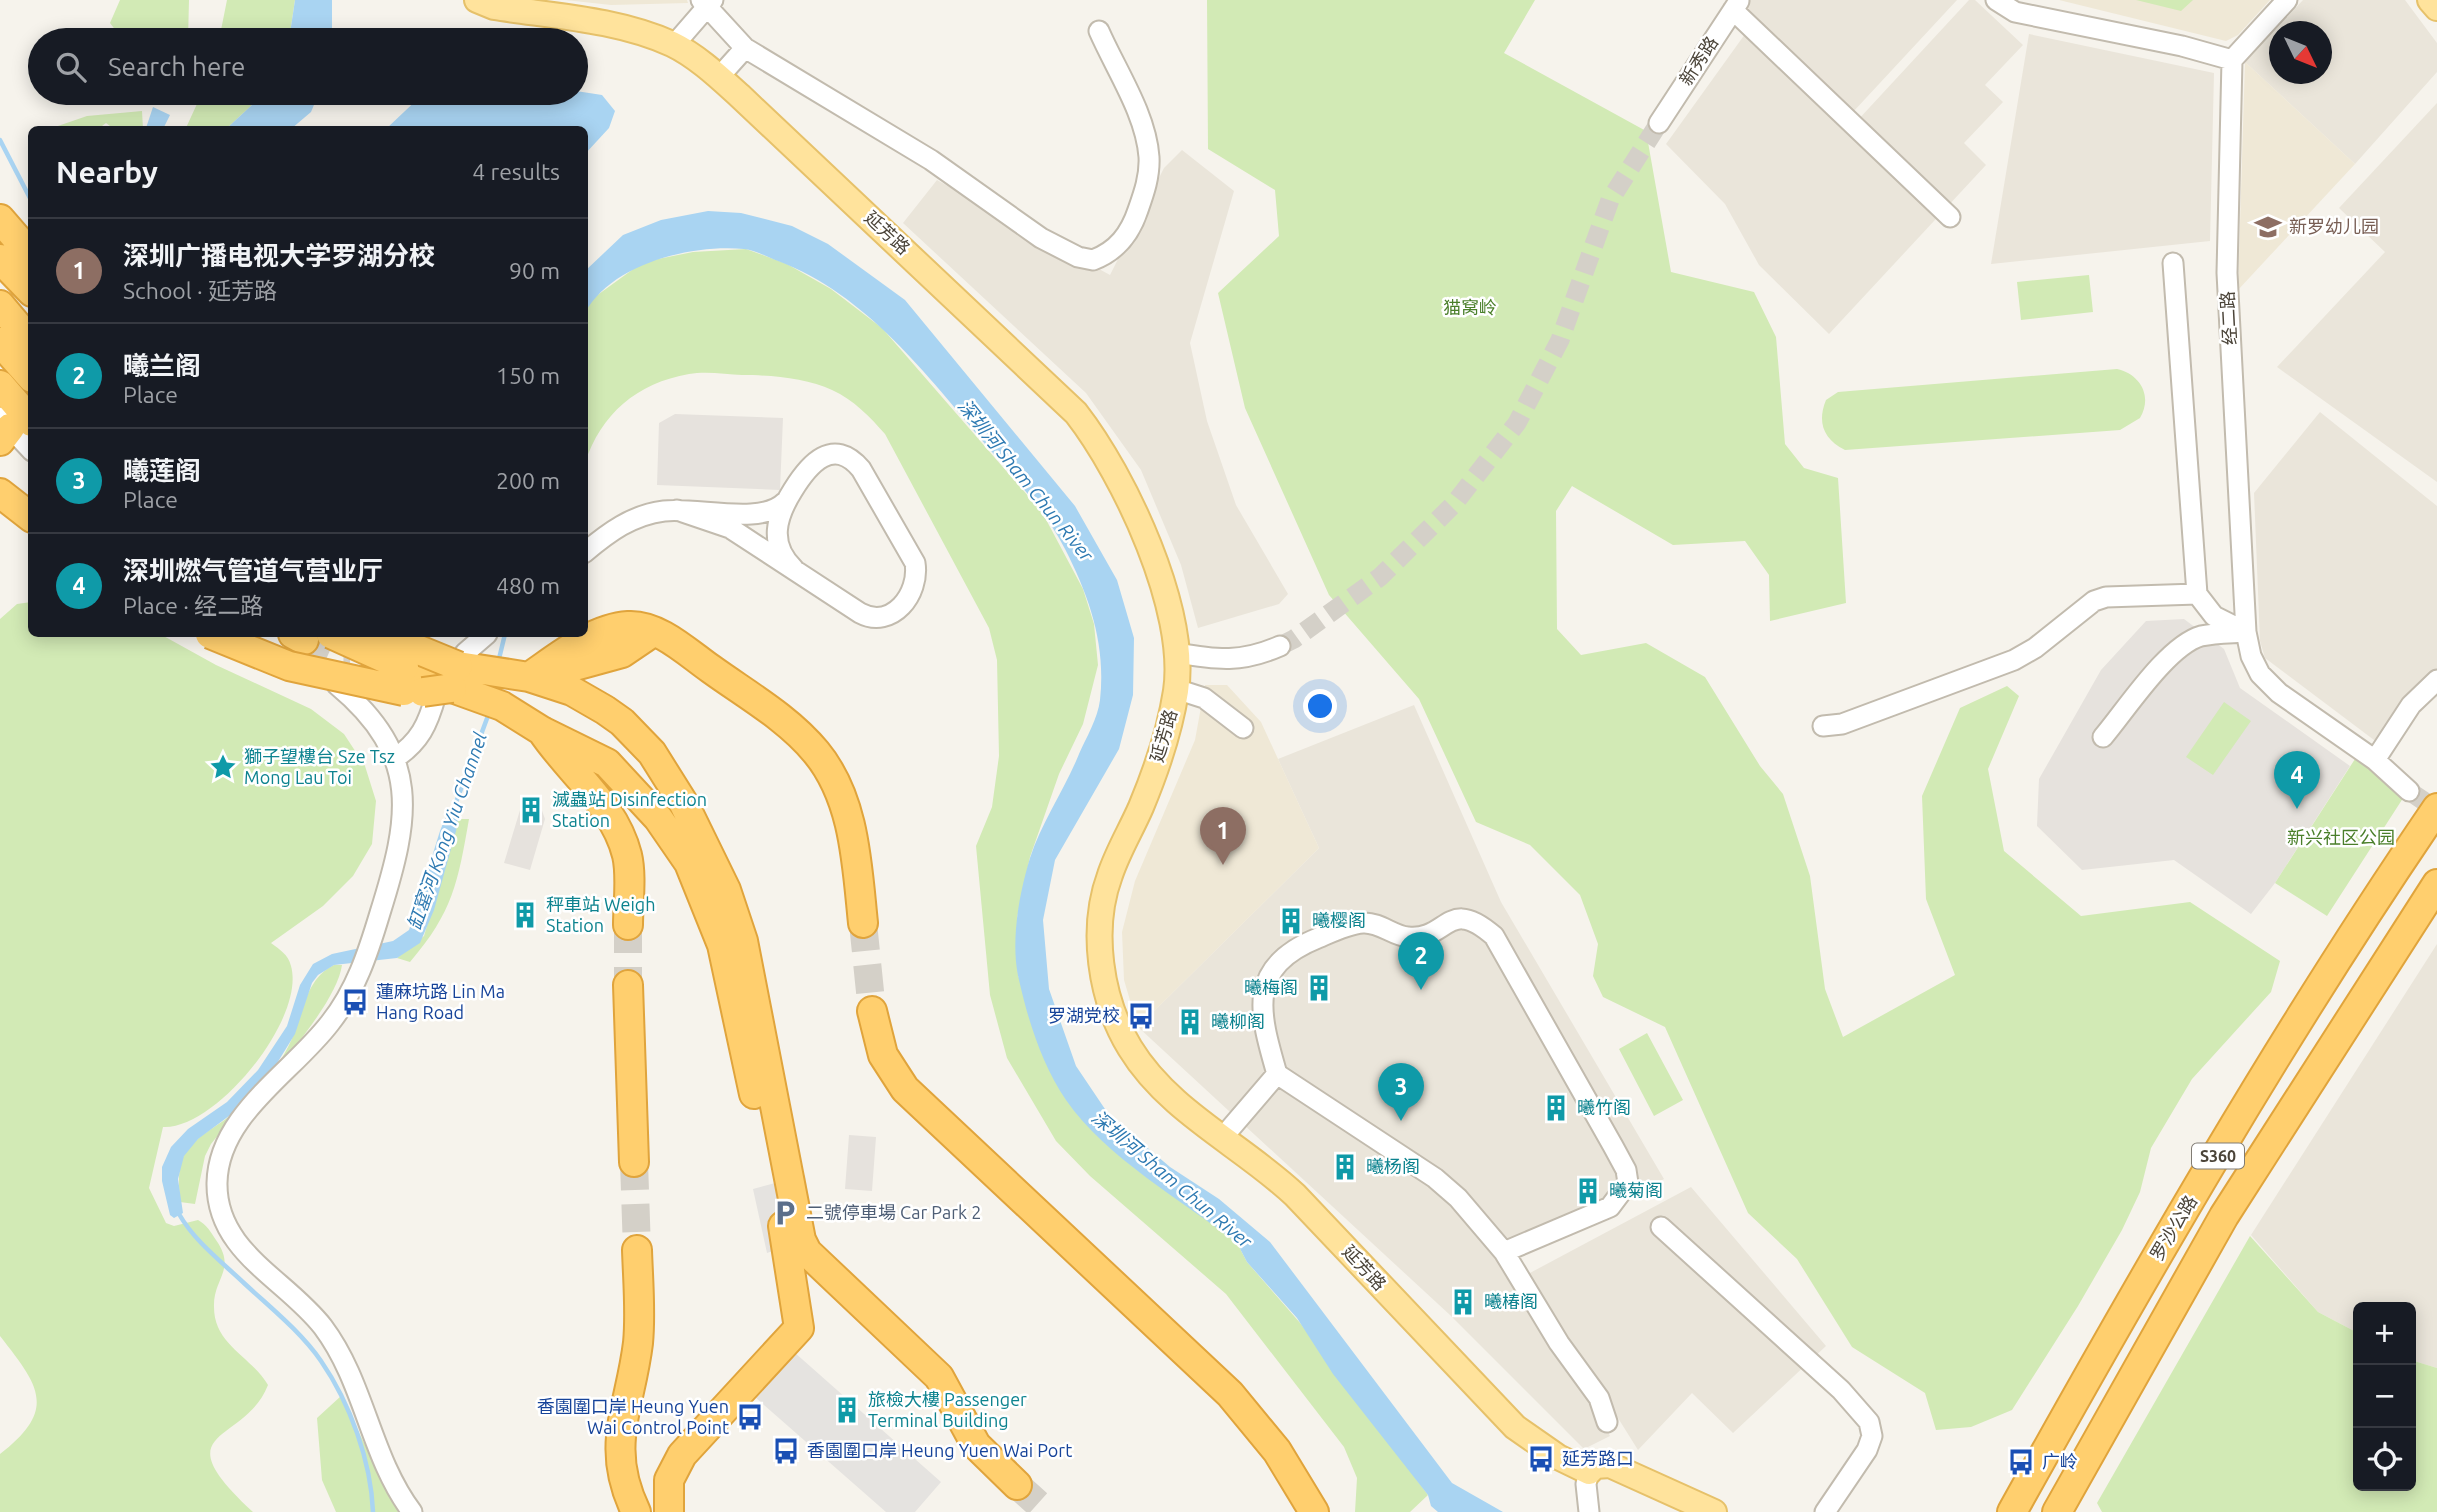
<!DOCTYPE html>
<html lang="en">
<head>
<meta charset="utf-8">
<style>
	:root { --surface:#171b24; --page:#242831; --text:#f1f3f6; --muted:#9ea1a6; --line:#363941; --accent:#2563eb }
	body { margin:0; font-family:Ubuntu,"Noto Sans SC",sans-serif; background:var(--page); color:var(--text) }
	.controls { position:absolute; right:21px; bottom:21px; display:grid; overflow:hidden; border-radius:10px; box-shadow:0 4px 18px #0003 }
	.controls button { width:63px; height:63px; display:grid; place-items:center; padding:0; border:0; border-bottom:2px solid var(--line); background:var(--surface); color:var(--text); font:35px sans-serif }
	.compass { position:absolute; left:2269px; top:21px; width:63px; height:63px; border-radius:50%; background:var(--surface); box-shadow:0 4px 18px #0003; rotate:133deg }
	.you { position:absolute; left:1321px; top:707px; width:24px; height:24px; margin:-18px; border:5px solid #fff; border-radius:50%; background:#1a73e8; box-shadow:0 0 0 10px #1a73e833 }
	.badge { display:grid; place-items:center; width:46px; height:46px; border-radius:50%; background:var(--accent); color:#fff; font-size:23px; font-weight:700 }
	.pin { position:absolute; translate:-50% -58px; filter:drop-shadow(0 2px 4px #0008) }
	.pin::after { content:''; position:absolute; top:37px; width:24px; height:21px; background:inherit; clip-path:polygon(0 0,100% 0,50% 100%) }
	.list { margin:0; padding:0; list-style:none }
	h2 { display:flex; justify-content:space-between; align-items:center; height:91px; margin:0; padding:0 28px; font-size:30px }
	h2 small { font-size:23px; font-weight:400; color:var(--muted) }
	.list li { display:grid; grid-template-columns:46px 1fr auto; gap:21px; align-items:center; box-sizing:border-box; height:105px; padding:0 28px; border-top:2px solid var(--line) }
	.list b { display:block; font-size:26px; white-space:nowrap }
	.list p { margin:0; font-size:23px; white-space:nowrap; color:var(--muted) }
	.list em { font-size:23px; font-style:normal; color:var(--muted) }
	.icon { flex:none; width:38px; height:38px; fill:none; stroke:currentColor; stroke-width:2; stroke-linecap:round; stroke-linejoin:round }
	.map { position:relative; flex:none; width:2437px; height:1512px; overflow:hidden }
	.search { position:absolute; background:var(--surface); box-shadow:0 4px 18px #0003; left:28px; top:28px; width:560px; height:77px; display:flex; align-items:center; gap:18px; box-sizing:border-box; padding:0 24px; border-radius:38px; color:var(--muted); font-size:26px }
	.panel { position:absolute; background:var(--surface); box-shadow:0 4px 18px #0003; left:28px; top:126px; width:560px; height:511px; border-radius:10px }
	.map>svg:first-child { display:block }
	.residential { fill:#eae5da; fill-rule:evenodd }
	.industrial { fill:#e6e2dd }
	.education { fill:#efe8d6 }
	.green { fill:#d2eab5 }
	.parking { fill:#e5e3e0 }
	.water { fill:#a9d4f2 }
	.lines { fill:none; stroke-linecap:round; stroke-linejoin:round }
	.stream { stroke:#a9d4f2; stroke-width:4.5 }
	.minor-tunnel { stroke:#d4d0c8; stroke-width:19; stroke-dasharray:19 10; stroke-linecap:butt }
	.highway-tunnel { stroke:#d4d0c8; stroke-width:28; stroke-dasharray:28 14; stroke-linecap:butt }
	.minor-casing { stroke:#c2bbae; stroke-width:23 }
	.major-casing { stroke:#e6c16a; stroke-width:28 }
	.highway-casing { stroke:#e0a43c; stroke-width:32 }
	.minor { stroke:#fff; stroke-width:19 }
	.major { stroke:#ffe39c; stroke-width:24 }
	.highway { stroke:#ffcf6e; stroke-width:28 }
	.highway-bridge-casing { stroke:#e0a43c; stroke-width:32; stroke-linecap:butt }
	.highway-bridge { stroke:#ffcf6e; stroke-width:28 }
	.labels { text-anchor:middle; stroke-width:5; stroke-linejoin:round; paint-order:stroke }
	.shield { fill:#fff; stroke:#817c74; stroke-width:2 }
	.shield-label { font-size:16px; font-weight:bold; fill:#4b4439 }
	.street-label { font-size:18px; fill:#4b4439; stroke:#fff }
	.education-label { font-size:18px; fill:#785e54; stroke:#fff; text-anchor:start }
	.park-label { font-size:18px; fill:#4a7f2a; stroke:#fff }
	.culture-label { font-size:18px; fill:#0d838f; stroke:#fff; text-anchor:start }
	.transit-label { font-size:18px; fill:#164399; stroke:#fff; text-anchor:start }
	.service-label { font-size:18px; fill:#4e5e75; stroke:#fff; text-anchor:start }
	.water-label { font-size:19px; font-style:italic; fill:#2e7ab2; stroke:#fff }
</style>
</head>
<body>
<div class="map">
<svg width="2437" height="1512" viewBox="0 0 2437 1512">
	<rect width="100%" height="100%" fill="#f6f3ec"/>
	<path class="residential" d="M1745,0H1957L1853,112L1741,6Z
		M1969,0H1975L2023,45L1985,85L2003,102L1964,143L1986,165L1829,334L1759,265L1725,204L1666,144L1753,23L1857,121Z
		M2303,0H2405L2437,43V72L2355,164L2245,62ZM2280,32H2322V74H2280Z
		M2029,34L2214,73L2210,241L1991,264Z
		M2437,103V482L2277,367L2385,252L2339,208Z
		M1182,150L1234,191L1190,343L1207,421L1236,505L1288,594L1279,604L1198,628L1181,565L1141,470L1086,393L903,223L937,180L1110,275L1164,168Z
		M2320,412L2437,506V675L2378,743L2265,658L2260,641L2254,493Z
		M1414,705L1501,902L1664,1179L1500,1268L1591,1399L1610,1436L1584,1449L1450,1315L1138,1027L1319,848L1278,759Z
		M2437,944V1368L2411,1360V1307H2358V1333L2318,1312L2251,1235Z
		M1691,1187L1826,1346L1733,1433L1692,1393L1638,1450L1528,1274Z"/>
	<path class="industrial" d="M675,414L783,418L780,490L657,485L659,423Z
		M2184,619L2224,649L2240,688L2350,766L2275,883L2251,914L2174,860L2082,870L2037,826L2039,779L2101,670L2146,621Z
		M524,797L539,802L545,819L530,870L504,863Z
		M849,1135L876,1137L872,1191L845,1189Z"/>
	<path class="education" d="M565,0H687L688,3L611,5Z
		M2059,0H2270L2238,35L2226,41Z
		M2245,62L2355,164L2238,290Z
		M1205,685H1227L1261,722L1319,848L1138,1027L1124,980L1122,932L1135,881L1195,740Z"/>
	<path class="green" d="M120,0H189L188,40H123L110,23Z
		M227,0H295L289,40H219Z
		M1207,0H1535L1504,53L1646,131L1671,272L1754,292L1776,337L1785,444L1804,468L1838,478L1846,603L1770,621L1769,575L1745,541L1673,545L1572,486L1556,511L1557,629L1581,655L1646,643L1705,677L1760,766L1783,794L1810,876L1825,989L1843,1037L1955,975L1926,899L1922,796L1960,708L2007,686L2019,696L1988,769L2004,851L2081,916L2190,902L2280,961L2271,992L2192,1079L2151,1148L2140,1192L2122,1230L2078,1306L2012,1410L1971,1427L1936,1430L1925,1393L1852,1347L1797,1259L1748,1213L1665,1027L1603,997L1593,976L1598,944L1580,895L1530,845L1476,822L1419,699L1329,595L1245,408L1218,293L1279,236L1275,190L1208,149Z
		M2136,0H2193L2181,11Z
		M202,93H265L226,129L185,130Z
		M142,111L143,129H114L106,123L98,129L55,127L87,116Z
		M746,249L787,264L831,289L882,328L1042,512L1083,589L1094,624L1098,665L1083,724L1059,774L1030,857L1017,918L1018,976L1111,1147L1237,1243L1247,1262L1301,1324L1428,1495L1410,1512H1355L1357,1478L1344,1447L1226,1294L1090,1176L1056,1141L1007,1058L990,995L976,846L992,807L999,756L997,660L989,628L885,434C870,417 854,400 832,390C807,378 770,375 742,375C726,374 705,371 689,374C637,383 601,414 585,463L584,313L592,299L643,262L693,252Z
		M2089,275L2093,312L2021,320L2017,282Z
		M2117,369C2140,374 2153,396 2140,418L2120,430L1845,450C1823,439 1817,422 1826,400L1838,392Z
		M31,602L32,634H160L216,665L311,709L344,734L365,766L376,801L372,844L353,876L323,906L271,943C280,950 288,954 291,966C306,1019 215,1130 163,1127L149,1188L166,1223L174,1226L198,1220C207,1225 210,1231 216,1240C237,1270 213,1278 214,1307C214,1345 251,1356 268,1385C244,1446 160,1426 253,1512H0V1454C58,1409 39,1386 0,1336V619L17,604Z
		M2224,702L2251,721L2213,775L2186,757Z
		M2355,759L2407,792L2327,916L2275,883Z
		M458,819H469C458,882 453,912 410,962L397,958L424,936Z
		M334,965H342C335,1013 244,1104 211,1144L205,1156L195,1204L180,1202C179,1186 177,1170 184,1155C194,1136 218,1127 233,1113C254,1095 276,1071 288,1047C303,1019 303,980 334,965Z
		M1647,1033L1683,1100L1654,1116L1619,1049Z
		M2250,1236L2318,1312L2358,1333V1486H2411V1360L2437,1368V1512H2102L2097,1503Z
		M341,1396L398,1512H336L322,1480L317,1418Z"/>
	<path class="parking" d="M805,1175L815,1237L767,1253L753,1189Z
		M794,1352L941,1482L915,1512H886L755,1397Z"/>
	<path class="water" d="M295,0H332V40H289Z
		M576,91L602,95L615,111L609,128L585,154L584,130L386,129L424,93Z
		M265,93H319L311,112L291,129H226Z
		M153,107L170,115L163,129L146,128Z
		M708,211L741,213L792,226L828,244L905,300L1075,506L1117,580L1134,638L1133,695L1119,749L1055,860L1043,920L1049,989L1076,1066L1109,1115L1170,1167L1219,1199L1270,1242L1452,1483L1503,1512H1438L1431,1506L1428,1495L1333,1374L1297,1318L1247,1262L1237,1243C1182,1200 1106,1158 1066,1100C1042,1065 1028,1020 1019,980C1010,943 1019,894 1030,858C1041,823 1065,789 1079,754C1086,738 1098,718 1100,700C1106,645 1090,598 1065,549C1045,510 1014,478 986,445C928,376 866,294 778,261C767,257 755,250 744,249C691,244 611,264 585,313V271L623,235L661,220Z
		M453,811L458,819L456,831L434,910L420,943L397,958L334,965L318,975L312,983L295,1034L271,1073L233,1113L198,1139L184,1156L178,1179L183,1213L174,1218L170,1215L162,1181V1167L171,1147L188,1129L227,1102L258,1070L287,1026L300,985L313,964L332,954L393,941L409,930L440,831L446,816Z"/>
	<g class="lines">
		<path class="stream" d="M0,140L32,202
			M498,663L505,634
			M451,816L489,713
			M179,1214C195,1242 222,1262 245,1284C271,1308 301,1332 321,1361C350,1403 371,1461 373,1512"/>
		<path class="minor-tunnel" d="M1280,646L1294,639L1380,577L1454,504L1517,423L1560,340L1610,200L1659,123
			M2409,791L2437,810"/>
		<path class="highway-tunnel" d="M304,640L331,652H350
			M863,923L872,1011
			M628,925V985
			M634,1162L637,1250
			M1017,1485L1047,1512"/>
		<g class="minor-casing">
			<path id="minor" d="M701,0L745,48L931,160L1041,238L1078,257L1093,260C1117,251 1130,234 1138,210C1144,193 1150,176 1149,157C1146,114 1116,70 1099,31
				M1996,0L2015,12L2182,46L2232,60
				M1733,10L1950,217
				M674,45L713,0
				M2232,60L2227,273L2246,632L2251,656L2260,674L2279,693L2375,760L2409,791
				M2232,60L2287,0
				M719,77L745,48
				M1659,123L1739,1
				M2173,263L2197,594L2214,616L2246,632
				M0,417L32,451
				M677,510L730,528L860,613C892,630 920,594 915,563L861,469C833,436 809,464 793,490C776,517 768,544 794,569
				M584,553C609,532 632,515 664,511C698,507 761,526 785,502
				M465,653L487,634
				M1177,653C1218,660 1241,663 1280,646
				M337,685C422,756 410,817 380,913C368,953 356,990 330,1023C292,1073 218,1115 217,1183C216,1252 286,1279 323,1327C365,1383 370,1456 412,1512
				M1176,689L1204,698L1243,728
				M1823,726L1842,724L2014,660L2035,648L2094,601L2106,597L2197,594
				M2103,737C2126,710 2167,646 2201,636C2214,633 2231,633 2245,632
				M394,759C420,742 428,724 436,695
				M2375,760L2411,705L2437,680
				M1223,1137L1277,1074
				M1661,1227L1841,1390L1869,1422L1872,1436L1867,1450L1825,1512
				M1504,1252L1610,1207L1628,1183L1626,1170L1613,1146L1494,936C1447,895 1448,941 1408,937C1393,936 1380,922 1363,923C1348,924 1332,932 1318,938C1246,967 1259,1012 1277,1074L1435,1178L1458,1198L1504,1252L1559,1343L1599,1398L1607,1422
				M1589,1512L1586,1484L1589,1472"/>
		</g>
		<g class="major-casing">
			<path id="major" d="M477,0L494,7C552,16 617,19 672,44C697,56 719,77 740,96L1076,413C1125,476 1188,610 1176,691C1170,730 1156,771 1141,807C1131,830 1118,851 1110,875C1090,929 1100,999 1130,1048C1169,1112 1242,1145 1295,1195L1515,1427L1558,1457L1589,1472L1595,1466L1610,1465L1714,1512
				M2430,0L2437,8"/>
		</g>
		<g class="highway-casing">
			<path id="highway" d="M0,219L32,256
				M0,259L32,292
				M0,305L32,343
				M0,342L32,378
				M0,385L32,422
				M0,441L10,428
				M0,493L32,518
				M293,634L304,640
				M458,666L529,677L572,691L605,710L622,722L652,753L684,804L726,890L743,941L801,1240L807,1252L939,1377L976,1445L1017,1485
				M404,667L427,676
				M549,673L622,653L653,632
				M529,677C557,658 593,628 628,626C658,624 688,653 711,669C747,695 788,718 816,752C855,799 857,865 863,923
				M452,688L502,706L542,731L607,763L658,818L689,863L722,945L754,1094
				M542,731C570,773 614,804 627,855C632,876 628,903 628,925
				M628,985L634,1162
				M872,1011L883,1055L905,1089L1230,1394L1277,1451L1314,1512
				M636,1512C604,1446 630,1409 638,1343C641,1313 638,1281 637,1250
				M669,1512V1480L682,1455L799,1328L783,1226
				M2012,1512C2144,1275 2283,1033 2437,808
				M2057,1512L2224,1216L2437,884"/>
		</g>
		<use href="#minor" class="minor"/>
		<use href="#major" class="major"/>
		<use href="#highway" class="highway"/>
		<g class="highway-bridge-casing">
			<path id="highway-bridge" d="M210,634L289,666L404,691
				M331,634L404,667
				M380,634L458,666
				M423,692L452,688"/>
		</g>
		<use href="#highway-bridge" class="highway-bridge"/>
	</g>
	<defs>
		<g id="school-bare" transform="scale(2.1)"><path d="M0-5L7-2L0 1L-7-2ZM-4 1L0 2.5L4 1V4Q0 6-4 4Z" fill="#8d6e63" stroke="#fff" stroke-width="2.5" paint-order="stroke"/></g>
		<g id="sight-bare" transform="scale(2.1)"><path d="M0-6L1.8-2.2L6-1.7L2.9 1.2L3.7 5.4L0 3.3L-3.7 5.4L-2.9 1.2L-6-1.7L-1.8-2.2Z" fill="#0f9aa8" stroke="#fff" stroke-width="2.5" paint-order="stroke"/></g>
		<g id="building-bare" transform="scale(2.1)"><path d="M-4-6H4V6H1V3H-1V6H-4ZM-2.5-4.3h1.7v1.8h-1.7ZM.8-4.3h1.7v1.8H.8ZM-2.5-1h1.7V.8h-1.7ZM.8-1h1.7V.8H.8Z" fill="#0f9aa8" stroke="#fff" stroke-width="2.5" paint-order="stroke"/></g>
		<g id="bus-bare" transform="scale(2.1)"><path d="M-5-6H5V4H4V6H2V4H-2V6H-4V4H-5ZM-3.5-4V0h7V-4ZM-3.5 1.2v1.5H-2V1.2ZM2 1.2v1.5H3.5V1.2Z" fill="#1a4fb4" stroke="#fff" stroke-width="2.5" paint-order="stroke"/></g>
		<g id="parking-bare" transform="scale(2.1)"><path d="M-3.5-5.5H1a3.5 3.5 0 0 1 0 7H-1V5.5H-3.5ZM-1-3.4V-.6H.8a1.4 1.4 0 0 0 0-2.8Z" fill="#5c6f8a" stroke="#fff" stroke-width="2.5" paint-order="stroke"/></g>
	</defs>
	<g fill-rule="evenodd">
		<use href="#school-bare" x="2268" y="227"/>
		<use href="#sight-bare" x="223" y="767"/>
		<use href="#building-bare" x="531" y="810"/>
		<use href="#building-bare" x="525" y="915"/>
		<use href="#building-bare" x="1291" y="921"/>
		<use href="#building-bare" x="1319" y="988"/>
		<use href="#bus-bare" x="355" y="1002"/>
		<use href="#bus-bare" x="1141" y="1016"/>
		<use href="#building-bare" x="1190" y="1022"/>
		<use href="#building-bare" x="1556" y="1108"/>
		<use href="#building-bare" x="1345" y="1167"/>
		<use href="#building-bare" x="1588" y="1191"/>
		<use href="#parking-bare" x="785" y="1213"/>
		<use href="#building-bare" x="1463" y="1302"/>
		<use href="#building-bare" x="847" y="1410"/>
		<use href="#bus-bare" x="750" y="1417"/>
		<use href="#bus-bare" x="786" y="1451"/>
		<use href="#bus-bare" x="1541" y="1459"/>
		<use href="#bus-bare" x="2021" y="1462"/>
	</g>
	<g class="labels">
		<rect class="shield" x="2192" y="1143.5" width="52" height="25" rx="5"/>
		<g class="shield-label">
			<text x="2218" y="1162">S360</text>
		</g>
		<g class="street-label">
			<text transform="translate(1699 61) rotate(-57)" y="6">新秀路</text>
			<text transform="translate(887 233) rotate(43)" y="6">延芳路</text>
			<text transform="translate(2229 318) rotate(-93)" y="6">经二路</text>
			<text transform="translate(1164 736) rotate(-74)" y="6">延芳路</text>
			<text transform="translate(2174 1228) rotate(-59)" y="6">罗沙公路</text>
			<text transform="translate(1364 1268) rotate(47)" y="6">延芳路</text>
		</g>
		<g class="education-label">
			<text x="2289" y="233">新罗幼儿园</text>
		</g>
		<g class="park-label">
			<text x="1470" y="314">猫窝岭</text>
			<text x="2341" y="844">新兴社区公园</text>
		</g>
		<g class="culture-label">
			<text x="244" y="763">獅子望樓台 Sze Tsz<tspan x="244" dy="21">Mong Lau Toi</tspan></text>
			<text x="552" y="806">滅蟲站 Disinfection<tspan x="552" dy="21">Station</tspan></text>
			<text x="546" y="911">秤車站 Weigh<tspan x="546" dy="21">Station</tspan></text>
			<text x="1312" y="927">曦樱阁</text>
			<text x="1298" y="994" text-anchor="end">曦梅阁</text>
			<text x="1211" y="1028">曦柳阁</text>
			<text x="1577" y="1114">曦竹阁</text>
			<text x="1366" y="1173">曦杨阁</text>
			<text x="1609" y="1197">曦菊阁</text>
			<text x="1484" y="1308">曦椿阁</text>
			<text x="868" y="1406">旅檢大樓 Passenger<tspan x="868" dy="21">Terminal Building</tspan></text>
		</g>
		<g class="transit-label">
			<text x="376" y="998">蓮麻坑路 Lin Ma<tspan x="376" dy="21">Hang Road</tspan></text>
			<text x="1120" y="1022" text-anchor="end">罗湖党校</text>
			<text x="729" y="1413" text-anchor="end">香園圍口岸 Heung Yuen<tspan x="729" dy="21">Wai Control Point</tspan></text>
			<text x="807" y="1457">香園圍口岸 Heung Yuen Wai Port</text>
			<text x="1562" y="1465">延芳路口</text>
			<text x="2042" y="1468">广岭</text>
		</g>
		<g class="service-label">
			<text x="806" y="1219">二號停車場 Car Park 2</text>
		</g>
		<g class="water-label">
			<text transform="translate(1026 480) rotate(51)" y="7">深圳河 Sham Chun River</text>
			<text transform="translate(447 831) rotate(-71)" y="7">缸窰河 Kong Yiu Channel</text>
			<text transform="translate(1172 1179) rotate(40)" y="7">深圳河 Sham Chun River</text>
		</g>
	</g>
</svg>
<div class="controls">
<button>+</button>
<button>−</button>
<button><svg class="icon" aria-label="locate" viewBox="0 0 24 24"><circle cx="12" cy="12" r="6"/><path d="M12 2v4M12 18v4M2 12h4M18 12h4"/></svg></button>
</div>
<svg class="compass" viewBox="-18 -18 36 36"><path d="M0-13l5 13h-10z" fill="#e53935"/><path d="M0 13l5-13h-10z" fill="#9ea1a6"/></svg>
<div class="you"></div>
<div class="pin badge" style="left:1223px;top:865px;background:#8d6e63">1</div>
<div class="pin badge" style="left:1421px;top:990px;background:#0f9aa8">2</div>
<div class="pin badge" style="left:1401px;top:1121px;background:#0f9aa8">3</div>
<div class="pin badge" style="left:2297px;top:809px;background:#0f9aa8">4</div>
<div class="search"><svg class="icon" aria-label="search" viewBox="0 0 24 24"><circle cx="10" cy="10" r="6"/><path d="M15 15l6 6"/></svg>Search here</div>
<section class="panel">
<h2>Nearby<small>4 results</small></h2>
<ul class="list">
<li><span class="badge" style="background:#8d6e63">1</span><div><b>深圳广播电视大学罗湖分校</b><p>School · 延芳路</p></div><em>90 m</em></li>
<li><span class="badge" style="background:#0f9aa8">2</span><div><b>曦兰阁</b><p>Place</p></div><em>150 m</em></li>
<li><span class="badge" style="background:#0f9aa8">3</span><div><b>曦莲阁</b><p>Place</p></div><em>200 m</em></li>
<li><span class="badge" style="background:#0f9aa8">4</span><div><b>深圳燃气管道气营业厅</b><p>Place · 经二路</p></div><em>480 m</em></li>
</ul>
</section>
</div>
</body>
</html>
